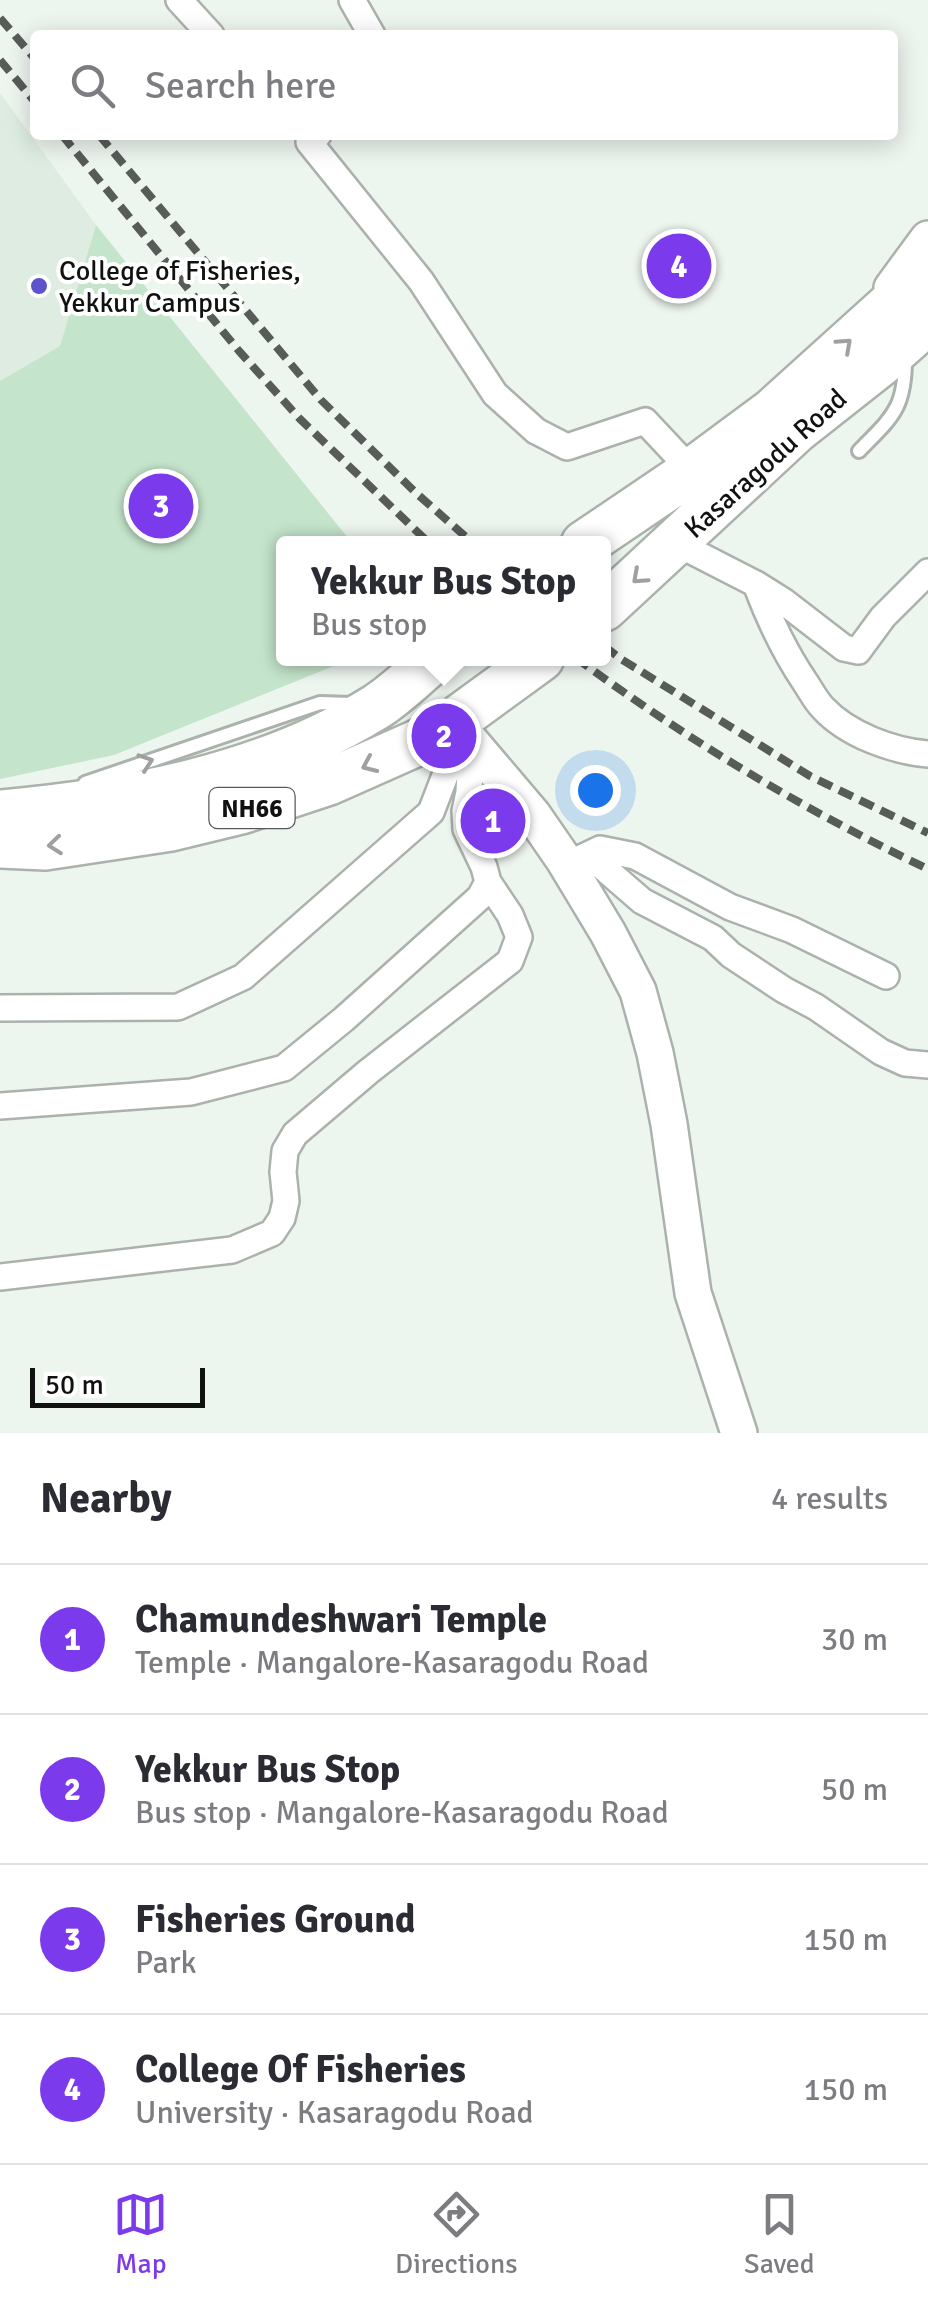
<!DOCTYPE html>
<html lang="en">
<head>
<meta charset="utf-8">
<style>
	:root { --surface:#fff; --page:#f2f2f3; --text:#2b2b33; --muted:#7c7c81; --line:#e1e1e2; --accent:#7c3aed }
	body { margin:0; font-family:Signika,sans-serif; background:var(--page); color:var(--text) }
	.scale { position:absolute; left:30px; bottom:25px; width:175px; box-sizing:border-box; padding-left:10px; border:5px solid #101210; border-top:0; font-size:28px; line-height:35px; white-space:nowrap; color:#101210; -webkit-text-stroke:8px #fff; paint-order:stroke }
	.you { position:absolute; left:595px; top:790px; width:35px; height:35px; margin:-25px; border:8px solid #fff; border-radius:50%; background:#1a73e8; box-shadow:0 0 0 15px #1a73e833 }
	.badge { display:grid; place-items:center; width:65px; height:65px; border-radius:50%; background:var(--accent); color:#fff; font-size:32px; font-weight:700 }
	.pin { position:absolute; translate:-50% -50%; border:5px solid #fff; box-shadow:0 2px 10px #0006 }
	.popup { position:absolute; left:276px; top:536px; width:335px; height:130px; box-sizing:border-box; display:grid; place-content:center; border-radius:10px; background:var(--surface); filter:drop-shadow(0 2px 8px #0005); font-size:32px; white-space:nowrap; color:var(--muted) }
	.popup b { font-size:38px; color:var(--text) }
	.popup::after { content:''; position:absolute; left:50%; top:100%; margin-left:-20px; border:20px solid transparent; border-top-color:var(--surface) }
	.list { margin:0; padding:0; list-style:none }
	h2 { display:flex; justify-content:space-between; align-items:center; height:130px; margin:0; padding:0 40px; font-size:42px }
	h2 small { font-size:32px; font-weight:400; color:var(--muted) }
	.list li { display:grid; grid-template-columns:65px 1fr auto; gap:30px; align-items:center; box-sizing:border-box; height:150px; padding:0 40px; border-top:2px solid var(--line) }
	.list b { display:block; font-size:38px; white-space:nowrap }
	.list p { margin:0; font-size:32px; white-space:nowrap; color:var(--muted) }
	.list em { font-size:32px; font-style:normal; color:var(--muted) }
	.icon { flex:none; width:55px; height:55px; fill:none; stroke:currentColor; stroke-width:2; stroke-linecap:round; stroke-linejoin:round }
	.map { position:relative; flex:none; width:928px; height:1433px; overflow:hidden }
	.search { position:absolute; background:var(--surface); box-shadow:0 5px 25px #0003; left:30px; right:30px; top:30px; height:110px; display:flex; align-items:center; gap:25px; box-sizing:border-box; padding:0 35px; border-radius:10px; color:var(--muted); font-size:38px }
	.sheet { height:730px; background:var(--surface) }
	nav { display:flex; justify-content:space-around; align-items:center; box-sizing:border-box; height:140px; border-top:2px solid var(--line); background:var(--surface); font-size:28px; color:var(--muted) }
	nav a { display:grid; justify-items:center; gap:5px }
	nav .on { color:var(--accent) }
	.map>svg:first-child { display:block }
	.built { fill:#deece1 }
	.green { fill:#c4e4cb }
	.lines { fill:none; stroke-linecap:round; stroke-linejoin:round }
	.lane-casing { stroke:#abb2ac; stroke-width:18 }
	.street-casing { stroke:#abb2ac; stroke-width:30 }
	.secondary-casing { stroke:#abb2ac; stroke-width:40 }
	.highway-casing { stroke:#abb2ac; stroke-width:50 }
	.lane { stroke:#fff; stroke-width:12 }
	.street { stroke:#fff; stroke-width:25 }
	.secondary { stroke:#fff; stroke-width:35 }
	.highway { stroke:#fff; stroke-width:45 }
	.rail { stroke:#585c59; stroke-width:8; stroke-dasharray:15 8; stroke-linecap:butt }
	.oneway { stroke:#9fa09f }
	.poi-dot { fill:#5d53cc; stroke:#fff; stroke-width:4 }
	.labels { text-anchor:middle; stroke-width:8; stroke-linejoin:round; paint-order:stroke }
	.shield { fill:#fff; stroke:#585958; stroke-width:2.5 }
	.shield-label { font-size:25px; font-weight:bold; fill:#101210 }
	.poi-label { font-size:28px; fill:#101210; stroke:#fff; text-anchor:start }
	.street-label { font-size:28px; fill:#101210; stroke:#fff }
</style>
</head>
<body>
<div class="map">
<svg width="928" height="1433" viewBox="0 0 928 1433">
	<rect width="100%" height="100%" fill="#edf5ef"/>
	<path class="built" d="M0,93L96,225L60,346L0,381Z"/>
	<path class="green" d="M96,225L352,543L284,544V658L351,659L114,755L0,779V381L60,346Z"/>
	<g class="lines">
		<g class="lane-casing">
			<path id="lane" d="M859,451C892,417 905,409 905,359
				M85,783L320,703L351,704"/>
		</g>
		<g class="street-casing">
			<path id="street" d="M179,0L211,35
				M352,0L372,35
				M318,135L309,142L421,281L495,394L536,431L567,447L645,421L692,471
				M676,543L756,584L783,601L844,648L858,651L883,617L928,572
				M756,584C769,619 784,651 805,682C811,691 816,701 823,708C848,735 893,751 928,754
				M589,855L642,901L713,938L731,955L784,990L816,1007L881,1052L905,1063L928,1065
				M579,859L600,849L635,856L730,907L792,930L886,976
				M0,1008L178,1007L243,977L431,812L453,755L454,732
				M0,1106L191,1092L284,1068L344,1019L480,897L488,882L484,867L466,829L465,811L469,792L470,772L457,733
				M0,1277L232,1250L272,1233L282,1218L286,1201L283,1172L285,1151L295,1134L368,1072L510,961L519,937L510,915L488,882"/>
		</g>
		<g class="secondary-casing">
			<path id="secondary" d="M892,288L928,239
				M454,722L533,815L564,860L608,933L638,991L655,1053L669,1124L693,1293L739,1433"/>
		</g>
		<g class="highway-casing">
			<path id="highway" d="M584,544L692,471L773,411L928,271
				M604,608L797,429L882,362L928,321
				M0,813C127,802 265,776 376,707C397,694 416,674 436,658
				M0,845L45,847L171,828L241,811L329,782L437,734L541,658"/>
		</g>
		<use href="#lane" class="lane"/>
		<use href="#street" class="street"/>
		<use href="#secondary" class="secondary"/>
		<use href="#highway" class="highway"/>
		<path class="rail" d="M0,18L35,59
			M0,60L35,102
			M62,135L239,351L300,419L430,544
			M99,135L321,400L416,493L474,544
			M604,646L621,659L810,776L928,833
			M576,658C686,739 804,810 928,869"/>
	</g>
	<defs><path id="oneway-chevron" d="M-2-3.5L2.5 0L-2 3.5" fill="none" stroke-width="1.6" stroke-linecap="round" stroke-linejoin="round" transform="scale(2.5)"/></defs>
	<g class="oneway">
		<use href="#oneway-chevron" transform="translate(845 345) rotate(-42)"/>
		<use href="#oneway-chevron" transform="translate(639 577) rotate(138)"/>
		<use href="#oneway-chevron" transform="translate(146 762) rotate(-19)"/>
		<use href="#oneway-chevron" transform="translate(369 765) rotate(156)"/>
		<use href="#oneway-chevron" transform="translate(55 845) rotate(174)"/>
	</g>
	<circle class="poi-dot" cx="39" cy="286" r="10"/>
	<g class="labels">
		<rect class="shield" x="209.5" y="788" width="85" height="40" rx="8"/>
		<g class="shield-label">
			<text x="252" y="817">NH66</text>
		</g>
		<g class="poi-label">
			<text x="59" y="280">College of Fisheries,<tspan x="59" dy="32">Yekkur Campus</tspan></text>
		</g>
		<g class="street-label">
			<text transform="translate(765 463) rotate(-42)" y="10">Kasaragodu Road</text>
		</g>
	</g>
</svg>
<div class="scale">50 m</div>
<div class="you"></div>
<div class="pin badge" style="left:493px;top:821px">1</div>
<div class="pin badge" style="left:444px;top:736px">2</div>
<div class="popup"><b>Yekkur Bus Stop</b>Bus stop</div>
<div class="pin badge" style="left:161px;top:506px">3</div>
<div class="pin badge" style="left:679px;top:266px">4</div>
<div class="search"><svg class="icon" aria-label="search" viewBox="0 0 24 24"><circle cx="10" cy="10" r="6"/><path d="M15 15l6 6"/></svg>Search here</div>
</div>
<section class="sheet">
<h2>Nearby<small>4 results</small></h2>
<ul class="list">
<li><span class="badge">1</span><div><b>Chamundeshwari Temple</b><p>Temple · Mangalore-Kasaragodu Road</p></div><em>30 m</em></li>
<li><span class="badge">2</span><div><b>Yekkur Bus Stop</b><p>Bus stop · Mangalore-Kasaragodu Road</p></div><em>50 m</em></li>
<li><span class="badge">3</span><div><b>Fisheries Ground</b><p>Park</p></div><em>150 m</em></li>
<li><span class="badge">4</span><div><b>College Of Fisheries</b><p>University · Kasaragodu Road</p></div><em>150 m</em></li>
</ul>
</section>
<nav>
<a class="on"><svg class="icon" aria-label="map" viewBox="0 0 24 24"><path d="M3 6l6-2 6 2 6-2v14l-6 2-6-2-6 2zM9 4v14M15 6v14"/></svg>Map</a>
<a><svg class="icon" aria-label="directions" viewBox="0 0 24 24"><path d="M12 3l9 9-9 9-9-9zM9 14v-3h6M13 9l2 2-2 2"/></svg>Directions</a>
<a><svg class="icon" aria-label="saved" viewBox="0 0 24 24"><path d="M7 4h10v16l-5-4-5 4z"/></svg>Saved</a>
</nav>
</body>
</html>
